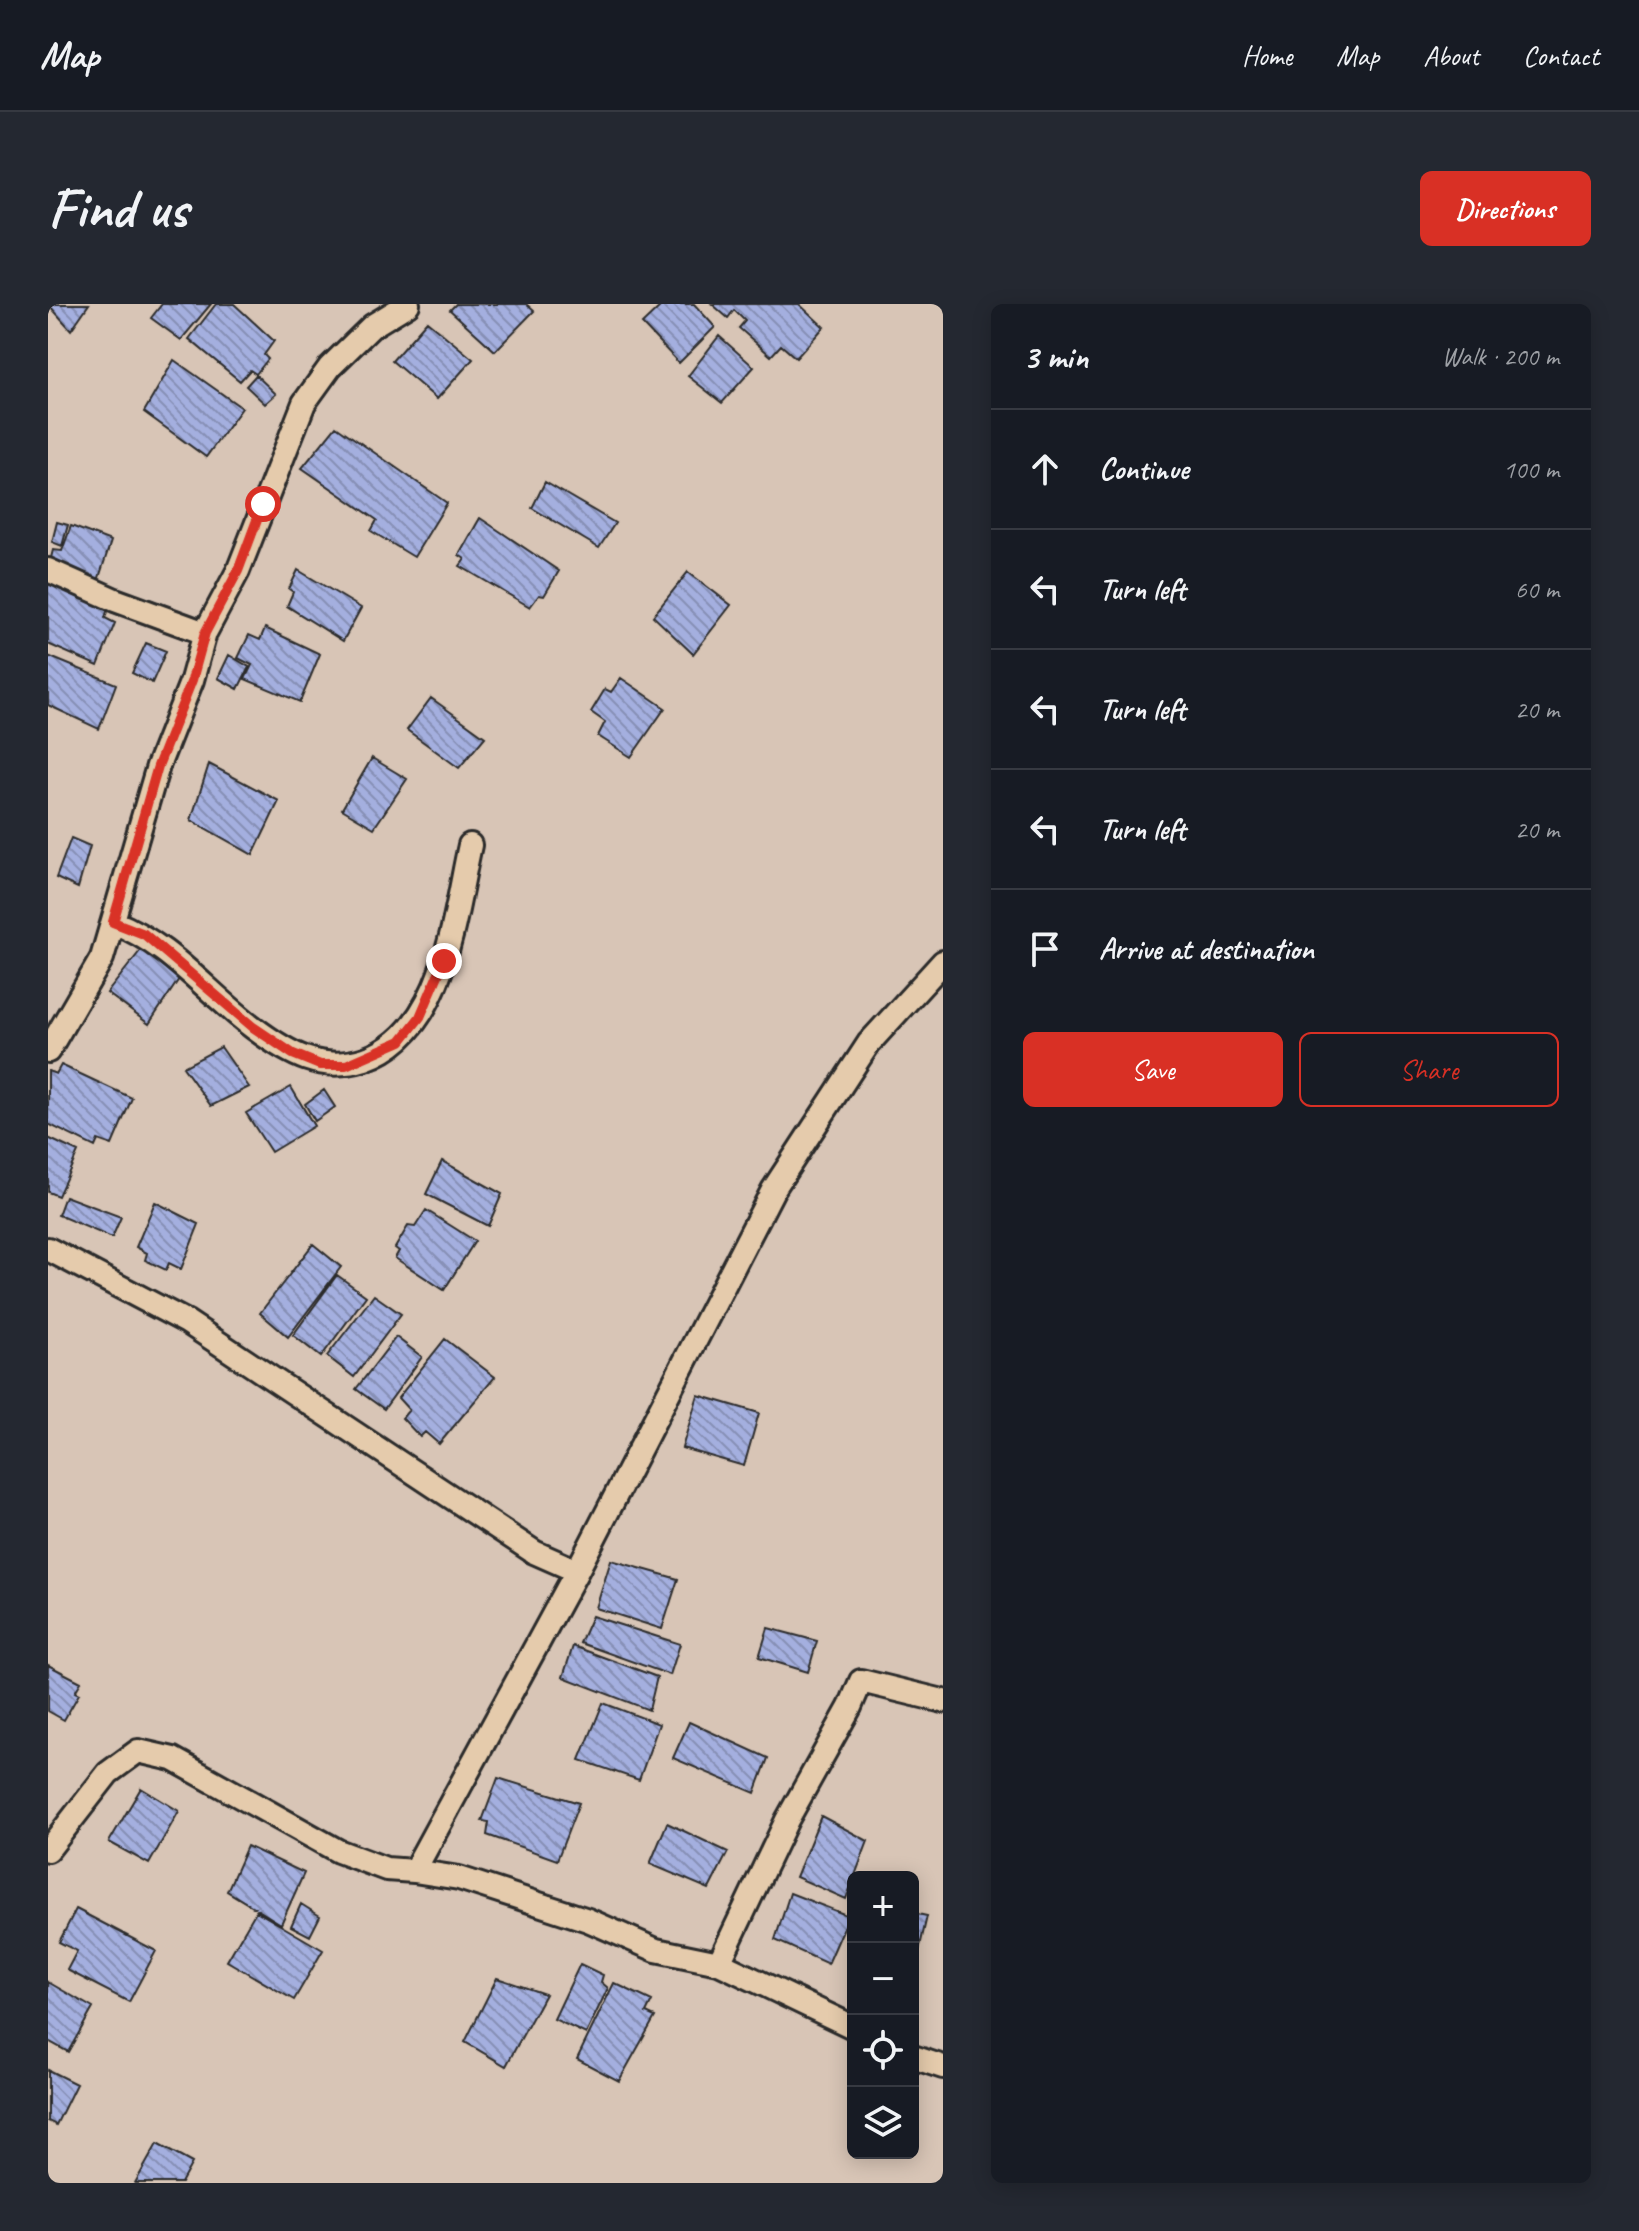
<!DOCTYPE html>
<html lang="en">
<head>
<meta charset="utf-8">
<style>
	:root { --surface:#171b24; --page:#242831; --text:#f1f3f6; --muted:#9ea1a6; --line:#363941; --accent:#d93025 }
	body { margin:0; font-family:Caveat,sans-serif; background:var(--page); color:var(--text) }
	.controls { position:absolute; right:24px; bottom:24px; display:grid; overflow:hidden; border-radius:12px; box-shadow:0 4px 20px #0003 }
	.controls button { width:72px; height:72px; display:grid; place-items:center; padding:0; border:0; border-bottom:2px solid var(--line); background:var(--surface); color:var(--text); font:40px sans-serif }
	.stop { position:absolute; width:24px; height:24px; margin:-18px; border:6px solid #d93025; border-radius:50%; background:#fff }
	.stop.end { background:#d93025; border-color:#fff; box-shadow:0 2px 8px #0008 }
	.list { margin:0; padding:0; list-style:none }
	h2 { display:flex; justify-content:space-between; align-items:center; height:104px; margin:0; padding:0 32px; font-size:34px }
	h2 small { font-size:26px; font-weight:400; color:var(--muted) }
	.list li { display:grid; grid-template-columns:52px 1fr auto; gap:24px; align-items:center; box-sizing:border-box; height:120px; padding:0 32px; border-top:2px solid var(--line) }
	.list b { display:block; font-size:30px; white-space:nowrap }
	.list em { font-size:26px; font-style:normal; color:var(--muted) }
	.actions { display:flex; gap:16px; padding:24px 32px }
	.actions a { flex:1; padding:18px 0; border:2px solid var(--accent); border-radius:12px; text-align:center; font-size:28px; color:var(--accent) }
	.actions .main { background:var(--accent); color:#fff }
	.icon { flex:none; width:44px; height:44px; fill:none; stroke:currentColor; stroke-width:2; stroke-linecap:round; stroke-linejoin:round }
	.map { position:relative; flex:none; width:895px; height:1879px; overflow:hidden; border-radius:12px }
	header { display:flex; align-items:center; gap:48px; box-sizing:border-box; height:112px; padding:0 40px; background:var(--surface); border-bottom:2px solid var(--line) }
	header strong { font-size:38px }
	nav { display:flex; gap:44px; margin-inline-start:auto; font-size:28px }
	.intro { display:flex; align-items:center; justify-content:space-between; box-sizing:border-box; height:192px; padding:0 48px }
	h1 { margin:0; font-size:56px }
	.button { padding:20px 36px; border-radius:12px; background:var(--accent); color:#fff; font-size:28px; font-weight:700 }
	main { display:flex; gap:48px; padding:0 48px }
	aside { flex:1; background:var(--surface); border-radius:12px; box-shadow:0 4px 20px #0003 }
	.map>svg:first-child { display:block }
	.building { fill:url(#building-back-hatch); stroke:#2b2b2b; stroke-width:2 }
	.lines { fill:none; stroke-linecap:round; stroke-linejoin:round }
	.minor-casing { stroke:#2b2b2b; stroke-width:28 }
	.minor { stroke:#e5cbac; stroke-width:22 }
	.route { stroke:#d93025; stroke-width:10 }
</style>
</head>
<body>
<header>
<strong>Map</strong>
<nav><a>Home</a><a>Map</a><a>About</a><a>Contact</a></nav>
</header>
<div class="intro"><h1>Find us</h1><a class="button">Directions</a></div>
<main>
<div class="map">
<svg width="895" height="1879" viewBox="0 0 895 1879">
	<defs>
		<pattern id="building-back-hatch" width="6" height="6" patternUnits="userSpaceOnUse" patternTransform="scale(2)"><rect width="6" height="6" fill="#a4afdf"/><path d="M-1 5l2 2M0 0l6 6M5-1l2 2" fill="none" stroke="#868fb5"/></pattern>
	</defs>
	<rect width="100%" height="100%" fill="#d8c5b6"/>
	<filter id="ink" filterUnits="userSpaceOnUse"><feTurbulence type="fractalNoise" baseFrequency=".0125" numOctaves="2"/><feDisplacementMap in="SourceGraphic" scale="16" xChannelSelector="R" yChannelSelector="G"/><feConvolveMatrix kernelMatrix="1 2 1 2 8 2 1 2 1" color-interpolation-filters="sRGB"/></filter>
	<g filter="url(#ink)">
		<path class="building" d="M0,0H41L23,26Z
			M114,0H163L133,36L103,14Z
			M168,0H186L226,37L216,51L220,55L208,70L202,66L192,77L141,35Z
			M408,0H478L486,7L447,47L402,6Z
			M615,0H646L667,23L631,59L594,20Z
			M664,0H751L776,23L748,54L733,41L723,52L691,24L697,17L686,6L680,14Z
			M379,17L425,55L389,95L344,57Z
			M671,32L706,63L674,99L640,72Z
			M126,56L194,104L158,153L96,108Z
			M208,71L228,90L217,100L198,82Z
			M288,122L399,199L366,253L323,227L329,216L254,164Z
			M497,178L567,219L551,244L484,204Z
			M432,214L511,267L496,292L491,291L482,303L412,262L417,255L411,251Z
			M9,218L20,221L14,242L4,238Z
			M23,222L63,237L49,280L1,262L5,246L14,247Z
			M250,266L313,304L295,337L239,302L245,288L241,285Z
			M640,268L683,301L645,350L605,312Z
			M3,272L62,298L57,314L67,319L50,362L0,340V281Z
			M217,324L272,350L252,398L197,375L204,361L190,354L201,331L212,336Z
			M98,339L118,347L104,379L84,369Z
			M181,351L201,363L190,385L170,374Z
			M0,352L68,380L51,425L0,401Z
			M573,374L617,404L583,453L550,432L557,418L543,408L557,385L563,388Z
			M383,394L437,433L411,464L359,426Z
			M324,454L359,475L326,524L294,505Z
			M161,460L231,497L205,551L143,516Z
			M23,534L42,542L30,584L8,574Z
			M96,642L120,659L119,665L131,675L101,720L59,689Z
			M173,743L201,783L163,802L135,763Z
			M13,761L84,794L64,841L50,836L47,843L0,820V767L8,770Z
			M243,783L266,822L223,848L198,809Z
			M276,786L287,803L267,817L257,800Z
			M0,834L30,848L10,892L0,888Z
			M394,857L454,890L440,922L378,890Z
			M17,892L73,913L64,934L10,911Z
			M107,898L151,920L133,965L121,959L118,966L97,956L99,949L88,943Z
			M378,906L427,937L396,986L347,954L351,947L347,944L360,922L367,923Z
			M265,940L293,963L240,1033L212,1009Z
			M289,971L318,992L273,1053L245,1031Z
			M326,991L353,1010L306,1073L279,1052Z
			M348,1033L374,1053L336,1105L308,1085Z
			M397,1035L447,1073L391,1140L377,1128L372,1133L354,1114L361,1106L350,1094Z
			M650,1091L711,1109L696,1162L634,1144Z
			M563,1256L630,1275L614,1325L548,1304Z
			M544,1312L632,1340L622,1371L532,1339Z
			M720,1324L769,1337L760,1368L711,1353Z
			M525,1342L609,1373L601,1406L515,1373Z
			M0,1361L33,1378L27,1388L31,1390L16,1416L0,1407Z
			M555,1399L611,1420L591,1476L532,1456Z
			M641,1418L720,1454L707,1489L625,1454Z
			M450,1474L531,1499L509,1556L439,1531L441,1518L434,1517Z
			M93,1484L131,1507L101,1560L61,1538Z
			M773,1512L820,1537L798,1595L748,1573Z
			M619,1519L680,1548L661,1585L602,1560Z
			M199,1542L256,1569L233,1620L179,1587Z
			M742,1589L801,1612L780,1660L727,1636Z
			M253,1600L272,1612L262,1632L243,1622Z
			M28,1605L108,1647L81,1698L19,1666L29,1647L11,1638Z
			M208,1607L275,1646L246,1696L179,1657Z
			M865,1609L879,1612L865,1673Z
			M532,1660L555,1671L553,1678L560,1684L538,1730L506,1715Z
			M449,1674L497,1690L458,1762L417,1738Z
			M0,1678L45,1704L20,1748L0,1737Z
			M566,1679L604,1697L598,1709L607,1713L571,1777L529,1755Z
			M0,1766L28,1780L8,1821L0,1817Z
			M109,1840L144,1859L133,1879H87Z"/>
		<g class="lines">
			<g class="minor-casing">
				<path id="minor" d="M0,266L67,296L157,329
					M65,618C122,640 158,688 206,724C241,750 273,769 317,755C397,728 406,612 422,541
					M0,747L54,654L110,462L144,376L157,329L190,267L256,99L282,63L324,22L360,0
					M0,945L139,1018L486,1248L529,1267L725,886L821,739L895,658
					M529,1267L366,1567L411,1574L540,1616L608,1646L671,1659L805,1723
					M0,1546L60,1469L90,1447L125,1455L290,1547L338,1565L366,1567
					M671,1659L739,1516L802,1403L813,1377L895,1397
					M865,1753L895,1763"/>
			</g>
			<use href="#minor" class="minor"/>
		</g>
	</g>
	<g class="lines" filter="url(#ink)">
		<path class="route" d="M215,200L190,267L157,329L144,376L110,462L65,618L96,630L205,723L245,750L272,761H298L353,737L372,713L396,657"/>
	</g>
</svg>
<div class="controls">
<button>+</button>
<button>−</button>
<button><svg class="icon" aria-label="locate" viewBox="0 0 24 24"><circle cx="12" cy="12" r="6"/><path d="M12 2v4M12 18v4M2 12h4M18 12h4"/></svg></button>
<button><svg class="icon" aria-label="layers" viewBox="0 0 24 24"><path d="M12 4l9 5-9 5-9-5zM3 14l9 5 9-5"/></svg></button>
</div>
<div class="stop" style="left:215px;top:200px"></div>
<div class="stop end" style="left:396px;top:657px"></div>
</div>
<aside>
<h2>3 min<small>Walk · 200 m</small></h2>
<ul class="list">
<li><svg class="icon" aria-label="ahead" viewBox="0 0 24 24"><path d="M12 20V5M6 11l6-6 6 6"/></svg><div><b>Continue</b></div><em>100 m</em></li>
<li><svg class="icon" aria-label="left" viewBox="0 0 24 24"><path d="M17 20v-9H6M10 6l-5 5 5 5"/></svg><div><b>Turn left</b></div><em>60 m</em></li>
<li><svg class="icon" aria-label="left" viewBox="0 0 24 24"><path d="M17 20v-9H6M10 6l-5 5 5 5"/></svg><div><b>Turn left</b></div><em>20 m</em></li>
<li><svg class="icon" aria-label="left" viewBox="0 0 24 24"><path d="M17 20v-9H6M10 6l-5 5 5 5"/></svg><div><b>Turn left</b></div><em>20 m</em></li>
<li><svg class="icon" aria-label="arrive" viewBox="0 0 24 24"><path d="M6 21V4h12l-3 4 3 4H6"/></svg><div><b>Arrive at destination</b></div></li>
</ul>
<div class="actions"><a class="main">Save</a><a>Share</a></div>
</aside>
</main>
</body>
</html>
